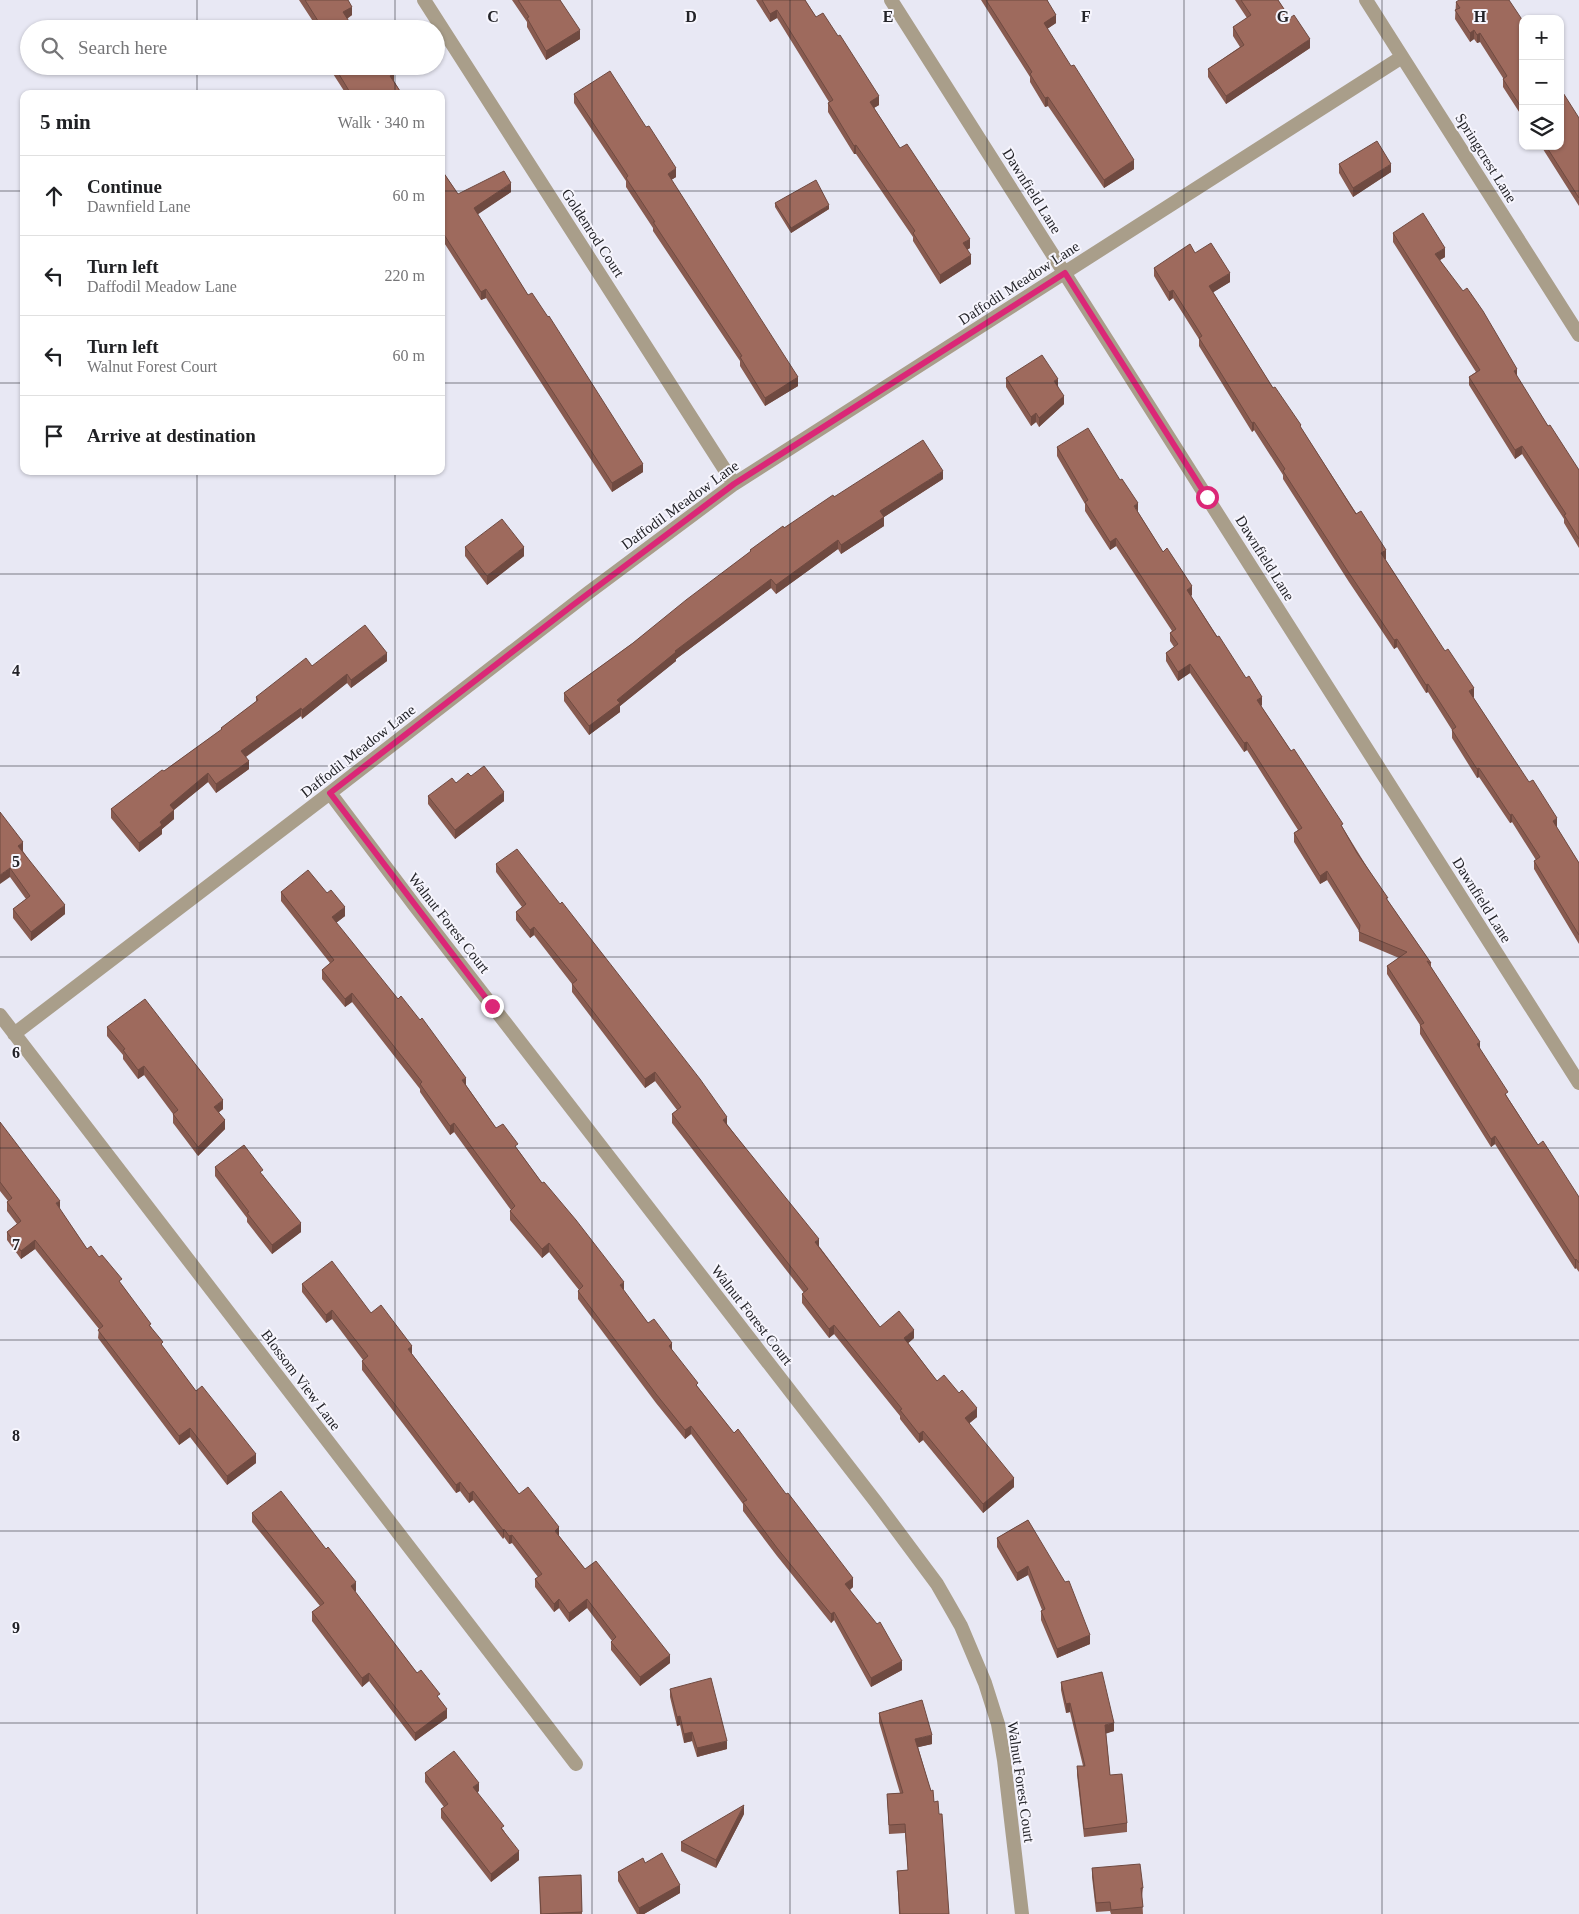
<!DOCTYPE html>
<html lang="en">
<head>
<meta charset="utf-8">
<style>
	:root { --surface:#fff; --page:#f6f6f6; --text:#202124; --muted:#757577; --line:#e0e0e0 }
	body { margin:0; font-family:"Times New Roman",serif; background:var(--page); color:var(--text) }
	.controls { position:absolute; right:15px; top:15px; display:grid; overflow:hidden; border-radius:10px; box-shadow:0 1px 4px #0004 }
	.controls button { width:45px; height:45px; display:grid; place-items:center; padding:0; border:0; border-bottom:1px solid var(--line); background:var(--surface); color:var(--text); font:25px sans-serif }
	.stop { position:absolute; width:15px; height:15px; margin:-11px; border:4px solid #db2777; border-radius:50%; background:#fff }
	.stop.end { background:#db2777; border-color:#fff; box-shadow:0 1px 5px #0008 }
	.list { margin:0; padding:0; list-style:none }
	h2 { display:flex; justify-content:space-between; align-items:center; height:65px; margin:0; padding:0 20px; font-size:21px }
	h2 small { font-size:16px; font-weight:400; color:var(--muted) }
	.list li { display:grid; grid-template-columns:32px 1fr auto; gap:15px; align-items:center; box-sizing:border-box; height:80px; padding:0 20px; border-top:1px solid var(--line) }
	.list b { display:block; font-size:19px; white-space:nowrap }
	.list p { margin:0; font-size:16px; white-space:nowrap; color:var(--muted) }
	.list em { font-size:16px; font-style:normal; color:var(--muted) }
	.icon { flex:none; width:28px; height:28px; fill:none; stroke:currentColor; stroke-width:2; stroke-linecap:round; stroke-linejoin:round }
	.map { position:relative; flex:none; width:1579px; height:1914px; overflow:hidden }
	.search { position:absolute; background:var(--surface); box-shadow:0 1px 4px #0004; left:20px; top:20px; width:425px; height:55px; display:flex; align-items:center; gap:12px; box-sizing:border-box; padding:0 18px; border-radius:28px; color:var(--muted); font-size:19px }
	.panel { position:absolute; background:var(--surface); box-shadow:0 1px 4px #0004; left:20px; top:90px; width:425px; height:385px; border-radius:10px }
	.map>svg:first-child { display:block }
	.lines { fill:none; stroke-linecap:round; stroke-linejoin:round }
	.minor { stroke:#a99e8a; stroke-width:14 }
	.wall { fill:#885b50 }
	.shaded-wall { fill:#6f4a41 }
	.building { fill:#9e6a5d; stroke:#6f4a41 }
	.route { stroke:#db2777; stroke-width:6 }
	.grid { fill:none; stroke:#232328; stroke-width:1; stroke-opacity:0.55 }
	.labels { text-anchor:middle; stroke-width:4; stroke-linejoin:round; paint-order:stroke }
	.street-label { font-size:15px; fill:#232328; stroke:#f6f5fd }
	.grid-label { font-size:16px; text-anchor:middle; font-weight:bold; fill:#232328; stroke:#f6f5fd; stroke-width:4; stroke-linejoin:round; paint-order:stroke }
</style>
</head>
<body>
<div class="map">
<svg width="1579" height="1914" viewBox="0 0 1579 1914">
	<rect width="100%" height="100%" fill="#e8e8f4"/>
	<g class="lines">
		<path class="minor" d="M424,0L734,484
			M891,0L1579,1083
			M1366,0L1579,335
			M330,793L415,906L876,1502L937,1584L961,1626L985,1683L998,1724L1004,1760L1022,1914
			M0,1015L576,1764
			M14,1034L330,793L588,593L734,484L1402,57"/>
	</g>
	<path class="wall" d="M299,0H348L352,15L347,19L354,29H318Z
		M512,0H560L580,39L546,60L527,27V22Z
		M756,0H805L816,17L879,105L874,108L900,148L970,248L967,250L971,264L940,284L913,241V237L856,154H854L828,112V103L829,102L777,18L770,22Z
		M981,0H1048V2L1056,23L1047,29L1134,169L1104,188L1048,106L1045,107L1030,82V77Z
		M1235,0H1278L1310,48L1226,104L1208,77V69L1240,47L1233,36V27L1247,18Z
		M1456,2L1523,21V118L1503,87V78L1480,42L1477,43L1474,39L1470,42L1455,19Z
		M328,66H389L394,81L402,94H346Z
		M574,94L676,177L671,180L798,386L765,406L740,366V361L653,231V228L626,187V181L574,103Z
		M1579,118V206L1541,146H1560Z
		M1339,164L1391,172L1353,197L1339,173Z
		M441,169L458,194L511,192L477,214L528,295L643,472L612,492L486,298L481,300L441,238Z
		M775,203L829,209L791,233L775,207Z
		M1393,233L1445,257L1440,260L1517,377L1548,426L1579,470V548L1564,523V519L1522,454L1515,459L1469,385V377L1476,372L1393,242Z
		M1195,253L1230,282L1213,292L1273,388L1301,428L1386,559H1385L1474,697H1473L1557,827H1556L1579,863V944L1534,869V861L1536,860L1512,822L1510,823L1479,777L1477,778L1452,738V730L1428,692L1426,693L1397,647L1394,649L1349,582L1283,479V475L1254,430L1252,432L1199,346V339L1173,298L1169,301L1154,276V268Z
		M1006,378L1058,386L1064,404L1039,427L1036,422L1031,426L1006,387Z
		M1057,447L1138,512L1163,552L1192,595L1191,596L1262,705L1261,706L1343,828L1388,901L1431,963V967L1480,1049L1508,1098L1538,1145L1579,1197V1272L1576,1268L1575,1269L1495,1144L1491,1147L1420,1034V1025L1387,974V966L1399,958L1359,941V931L1327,880L1320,884L1294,842V833L1298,830L1247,750L1244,752L1190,673L1178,681L1166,661V653L1174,647L1170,641V633L1172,631L1116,546L1110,550L1085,511V504L1057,456Z
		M943,479L884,517V526L841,554L838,549L776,594L771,588L676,659V661L620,706V712L589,735L564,701V693L633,643L750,552V550L784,528L834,497Z
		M465,547L524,556L487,585L465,556Z
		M387,661L351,688L347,683L302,719L301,716L246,757L249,769L216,793L208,782L174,810V819L162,829V834L139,852L111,818V809L221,730V728L256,702V697L312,666Z
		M471,776L504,801L455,839L428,804V796Z
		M0,812L23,851L65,914L31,941L13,918V909L26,899L10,877Z
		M496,864L727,1124L880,1327L914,1338L908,1343L937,1381L977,1417L969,1423L1014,1487L983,1513L923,1440L919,1443L900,1419V1416L834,1334L829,1338L802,1303V1294L804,1293L672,1123V1114L677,1110L655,1081L645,1088L572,992V984L534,935L530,938L516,920V912L522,907L496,872Z
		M281,892L327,893L345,916L336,923L466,1085L496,1128L518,1150L542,1183L648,1323L672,1351L698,1387L853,1587L850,1590L902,1670L871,1687L834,1620L831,1623L777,1556L743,1511V1504L691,1434L685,1439L656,1403L578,1299V1291L579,1290L549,1252L542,1258L510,1220V1211L511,1210L454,1132L450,1135L420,1092V1089L352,1002L345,1007L322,979V970L330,963L281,901Z
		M107,1027L223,1109L219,1112L225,1129L198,1156L173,1123V1114L144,1075L138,1079L123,1059V1055L107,1036Z
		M0,1122L87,1249L122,1285L151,1327L163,1348L196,1391L256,1463L227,1485L190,1437L179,1445L98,1338L99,1329L35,1249L21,1259L7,1240V1232L17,1224L7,1211V1202L8,1201L0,1191Z
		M215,1167L263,1175L301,1232L272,1254L247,1222V1218L215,1176Z
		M302,1284L371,1313L412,1354L519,1494L559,1536L585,1569L670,1663L640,1686L611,1650V1642L612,1641L587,1608L569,1622L559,1608L554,1612L535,1587V1579L538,1577L512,1543L509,1544L504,1537L503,1539L473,1500L469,1503L460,1491L456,1493L362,1370V1361L363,1360L332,1319L326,1323L302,1292Z
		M252,1513L356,1591L355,1592L417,1673L440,1700L447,1718L415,1741L369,1681L362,1687L312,1621V1612L320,1606L252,1522Z
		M1028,1520L1090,1644L1057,1658L1041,1620V1611L1042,1610L1028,1575L1017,1581L997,1547V1538Z
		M1061,1682L1114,1731L1106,1733L1110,1775L1127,1823V1832L1084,1837L1077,1775V1766H1083L1070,1712L1066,1713L1061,1690Z
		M670,1689L727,1749L697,1757L692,1741L684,1743L680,1725L677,1726L670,1697Z
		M879,1713L932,1744L918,1747L934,1802L949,1914H899L897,1871L908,1870L905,1833L889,1834L887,1794L900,1793L879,1722Z
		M425,1773L479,1791L477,1792L504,1831L519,1860L491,1882L441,1818V1809L444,1807L425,1782Z
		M744,1814L716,1868L681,1851V1842Z
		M645,1863L680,1893L644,1914H637L618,1881V1872Z
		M1092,1868L1143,1888L1142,1897L1143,1914H1111L1110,1911L1096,1912L1092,1877Z
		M581,1875L582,1914H540L539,1877Z"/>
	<path class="shaded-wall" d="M352,7V15L343,21V12Z
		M777,10V18L770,22V14Z
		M1056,15V23L1044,31V23Z
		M580,30V39L546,60V51Z
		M1474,30V39L1470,42V33Z
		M1480,33V42L1477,43V35Z
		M1310,39V48L1226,104V96Z
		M394,74V82L390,76Z
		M879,96V105L870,110V102Z
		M1048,97V106L1045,107V98Z
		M856,145V154H854V146Z
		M1134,160V169L1104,188V180Z
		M1391,164V172L1353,197V188Z
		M676,168V177L668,182V174Z
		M511,183V192L474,217V208Z
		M829,205V209L791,233V228Z
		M970,239V248L963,252V243Z
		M1445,248V257L1435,263V254Z
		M971,255V264L940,284V275Z
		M1230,273V282L1209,295V286Z
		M486,289V298L481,300V292Z
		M1173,290V298L1169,301V292Z
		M1517,369V378L1514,371Z
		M798,377V386L765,406V398Z
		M1058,379V388L1054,381Z
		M1064,396V404L1039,427V418Z
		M1036,413V422L1031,426V417Z
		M1254,422V430L1252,432V423Z
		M1522,446V454L1515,459V450Z
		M643,464V472L612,492V483Z
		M943,471V479L884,517V526L841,554V545L880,511Z
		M1138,503V512L1134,506Z
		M1116,538V546L1110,550V542Z
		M838,540V549L776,594V585Z
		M524,547V556L487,585V576Z
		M1386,550V559L1381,562V553Z
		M771,579V588L676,659V661L620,706V712L589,735V726L617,700L675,651Z
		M1192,586V595L1187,599V590Z
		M1397,639V647L1394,649V640Z
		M387,653V661L351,688V680Z
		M1190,664V673L1178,681V672Z
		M347,674V683L302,719V710Z
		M1428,684V692L1426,693V685Z
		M1474,688V697L1469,700V691Z
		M1262,697V705L1257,709V700Z
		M301,708V716L241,760V751Z
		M1247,742V750L1244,752V743Z
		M249,761V769L216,793V784Z
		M1479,768V777L1477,778V769Z
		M208,773V782L170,813V805Z
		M504,792V801L455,839V830Z
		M174,810V819L162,829V834L139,852V843L160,822Z
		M1512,814V822L1510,823V815Z
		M1557,818V827L1553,830V821Z
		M23,842V851L18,854V846Z
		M10,868V877L0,884V875Z
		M1327,871V880L1320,884V876Z
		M65,905V914L31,941V932Z
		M345,907V916L332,926V917Z
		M534,927V935L530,938V930Z
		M352,993V1002L345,1007V999Z
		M1480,1042V1050L1477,1044Z
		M144,1066V1075L138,1079V1070Z
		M655,1072V1081L645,1088V1079Z
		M466,1078V1087L462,1080Z
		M223,1100V1109L214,1116V1107Z
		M727,1117V1126L723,1120Z
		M225,1120V1129L198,1156V1147Z
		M454,1123V1132L450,1135V1126Z
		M1495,1136V1144L1491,1147V1139Z
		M60,1201V1209L56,1203Z
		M301,1223V1232L272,1254V1245Z
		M819,1239V1247L815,1242Z
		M35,1240V1249L21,1259V1251Z
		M549,1243V1252L542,1258V1249Z
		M1576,1259V1268L1575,1269V1260Z
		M624,1282V1291L620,1285Z
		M332,1310V1319L326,1323V1315Z
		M834,1325V1334L829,1338V1329Z
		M914,1330V1338L904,1347V1338Z
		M672,1343V1352L669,1346Z
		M412,1346V1355L408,1349Z
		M977,1408V1417L965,1427V1418Z
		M691,1426V1434L685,1439V1430Z
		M190,1428V1437L179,1445V1436Z
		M923,1431V1440L919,1443V1434Z
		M256,1454V1463L227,1485V1476Z
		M1014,1478V1487L983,1513V1504Z
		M460,1482V1491L456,1493V1485Z
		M473,1491V1500L469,1503V1494Z
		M559,1527V1536L555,1531Z
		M504,1529V1537L503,1539V1530Z
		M512,1535V1543L509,1544V1536Z
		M1028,1566V1575L1017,1581V1573Z
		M853,1578V1587L845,1593V1584Z
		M356,1582V1591L351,1595V1586Z
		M559,1599V1608L554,1612V1604Z
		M587,1599V1608L569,1622V1613Z
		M834,1612V1620L831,1623V1614Z
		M1090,1635V1644L1057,1658V1649Z
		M670,1655V1663L640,1686V1677Z
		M902,1661V1670L871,1687V1678Z
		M369,1673V1681L362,1687V1678Z
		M1070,1703V1712L1066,1713V1704Z
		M447,1709V1718L415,1741V1733Z
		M680,1716V1725L677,1726V1717Z
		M1114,1723V1731L1105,1734V1725Z
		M692,1732V1741L684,1743V1734Z
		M932,1735V1744L915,1748V1739Z
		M727,1741V1749L697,1757V1748Z
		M479,1783V1791L473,1796V1787Z
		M744,1805V1814L716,1868V1860Z
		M519,1851V1860L491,1882V1874Z
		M680,1885V1893L644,1914H639V1908Z"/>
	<path class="building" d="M305,0H348L352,7L343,12L354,29H323Z
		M518,0H560L580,30L546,51L527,18L529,17Z
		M762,0H805L816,17L823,13L838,36L840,35L879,96L870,102L900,148L907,144L970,239L963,243L971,255L940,275L913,233L915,231L856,145L854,146L828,103L833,100L777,10L770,14Z
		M986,0H1047L1056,15L1044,23L1071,66L1074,65L1134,160L1104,180L1048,97L1045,98L1030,74L1032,72Z
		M1241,0H1278L1290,18L1294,15L1310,39L1226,96L1208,69L1244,45L1233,27L1251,15Z
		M1459,0H1509L1523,21V110L1503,79L1507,76L1480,33L1477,35L1474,30L1470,33L1455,10L1460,8L1456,2Z
		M334,66H389L394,74L390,76L402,94H351Z
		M610,71L646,127L649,126L676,168L668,174L798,377L765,398L740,357L742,356L653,222H655L626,178L628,176L574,94Z
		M1560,88L1579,118V198L1546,146H1560Z
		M1377,141L1391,164L1353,188L1339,164Z
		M441,169L458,194L504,171L511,183L474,208L528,295L532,293L548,317L549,316L643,464L612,483L486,289L481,292L441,230Z
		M816,180L829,205L791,228L775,203Z
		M1423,213L1445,248L1435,254L1463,291L1467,288L1483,311L1517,369L1514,371L1548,426L1550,425L1579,470V539L1564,515L1566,514L1522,446L1515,450L1469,377L1480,370L1393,233Z
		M1211,243L1230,273L1209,286L1273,388L1275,387L1301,425L1300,426L1356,514L1361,511L1386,550L1381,553L1445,651L1448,649L1474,688L1469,691L1529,782L1533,780L1557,818L1553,821L1579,863V935L1534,861L1540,857L1512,814L1510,815L1479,768L1477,769L1452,730L1456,727L1428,684L1426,685L1397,639L1394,640L1349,573L1283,471L1285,469L1254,422L1252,423L1199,338L1202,336L1173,290L1169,292L1154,268L1190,244L1195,253Z
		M1042,355L1058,379L1054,381L1064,396L1039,418L1036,413L1031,417L1006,378Z
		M1088,428L1120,480L1122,479L1138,503L1134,506L1163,552L1167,548L1192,586L1187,590L1217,637L1219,636L1246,678L1249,676L1262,697L1257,700L1291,751L1294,749L1343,824L1341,825L1357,853L1388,898H1386L1431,963L1427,961L1480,1042L1477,1044L1508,1092L1505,1094L1538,1145L1543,1141L1579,1197V1263L1576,1259L1575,1260L1495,1136L1491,1139L1420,1025L1424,1023L1387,966L1407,952L1359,932L1360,925L1327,871L1320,876L1294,833L1302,828L1247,742L1244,743L1190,664L1178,672L1166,653L1178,644L1170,633L1176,629L1116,538L1110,542L1085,502L1088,500L1057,447Z
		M923,440L943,471L880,511L884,517L841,545L838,540L776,585L771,579L675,651L676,652L617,700L620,703L589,726L564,693L633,643L686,600L751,551L750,550L783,526L784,528L833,495L834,497Z
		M502,519L524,547L487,576L465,547Z
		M365,625L387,653L351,680L347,674L302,710L301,708L241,751L249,761L216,784L208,773L170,805L174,810L160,822L162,825L139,843L111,809L162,770L164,771L222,729L221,728L258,700L256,697L306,658L312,666Z
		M484,766L504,792L455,830L428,796L452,778L456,783L468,773L471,776Z
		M0,812L23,842L18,846L65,905L31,932L13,909L30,896L10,868L0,875Z
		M517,849L560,904L562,902L700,1079L727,1117L723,1120L819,1239L815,1242L880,1327L899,1311L914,1330L904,1338L937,1381L944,1375L959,1393L962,1390L977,1408L965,1418L1014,1478L983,1504L923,1431L919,1434L900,1410L902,1409L834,1325L829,1329L802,1294L808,1289L672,1114L681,1107L655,1072L645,1079L572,984L577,980L534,927L530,930L516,912L526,904L496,864Z
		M308,870L327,893L331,890L345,907L332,917L398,999L401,996L420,1020L422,1018L466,1078L462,1080L496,1128L503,1124L518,1144L515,1146L542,1183L544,1182L576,1220L624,1282L620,1285L648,1323L654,1319L672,1343L669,1346L698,1383L696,1385L734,1433L738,1429L786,1494L788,1493L853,1578L845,1584L877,1624L880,1622L902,1661L871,1678L834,1612L831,1614L777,1548L743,1502L747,1500L691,1426L685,1430L656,1394L578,1291L583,1286L549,1243L542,1249L510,1211L515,1206L454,1123L450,1126L420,1084L422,1082L352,993L345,999L322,970L334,960L281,892Z
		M145,999L223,1100L214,1107L225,1120L198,1147L173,1114L178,1110L144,1066L138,1070L123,1050L125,1049L107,1027Z
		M0,1122L60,1201L56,1203L87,1249L91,1246L99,1257L102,1255L122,1279L119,1281L151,1324L149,1325L163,1342L161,1344L196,1391L202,1386L256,1454L227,1476L190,1428L179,1436L98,1330L103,1326L35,1240L21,1251L7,1232L21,1221L7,1202L12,1198L0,1182Z
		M244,1145L263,1170L260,1172L301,1223L272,1245L247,1213L249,1212L215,1167Z
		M332,1261L371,1313L381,1305L412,1346L408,1349L519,1494L528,1487L559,1527L555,1531L585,1569L596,1561L670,1655L640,1677L611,1642L616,1637L587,1599L569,1613L559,1599L554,1604L535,1579L542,1574L512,1535L509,1536L504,1529L503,1530L473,1491L469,1494L460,1482L456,1485L362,1361L368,1356L332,1310L326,1315L302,1284Z
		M281,1491L326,1549L328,1547L356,1582L351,1586L417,1673L421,1670L440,1694L437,1696L447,1709L415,1733L369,1673L362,1678L312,1612L324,1603L252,1513Z
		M1028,1520L1065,1582L1069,1581L1090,1635L1057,1649L1041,1611L1045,1609L1028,1566L1017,1573L997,1538Z
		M1102,1672L1114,1723L1105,1725L1110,1775L1122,1774L1127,1823L1084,1829L1077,1766H1085L1070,1703L1066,1704L1061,1682Z
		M711,1678L727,1741L697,1748L692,1732L684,1734L680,1716L677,1717L670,1689Z
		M922,1700L932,1735L915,1739L931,1791L933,1790L934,1802L938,1801L939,1814H942L949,1914H900L897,1871L908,1870L905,1824L889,1825L887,1794L903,1793L879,1713Z
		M454,1751L479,1783L473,1787L504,1826L501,1828L519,1851L491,1874L441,1809L448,1804L425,1773Z
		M744,1805L716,1860L681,1842Z
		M662,1853L680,1885L639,1908L618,1872L643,1858L645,1863Z
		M1140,1864L1143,1888H1141L1143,1907L1111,1910L1110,1902L1096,1903L1092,1868Z
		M581,1875L582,1912L541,1914L539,1877Z"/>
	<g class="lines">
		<path class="route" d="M492,1006L330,793L573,605L734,484L1065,273L1207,497"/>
	</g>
	<path class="grid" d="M197,0V29M395,0V29M592,0V1914M790,0V1914M987,0V1914M1184,0V1914M1382,0V1914M197,66V94M395,66V94M0,191H24M441,191H1579M0,383H24M441,383H1579M197,471V1914M395,471V1914M0,574H1579M0,766H1579M0,957H1579M0,1148H1579M0,1340H1579M0,1531H1579M0,1723H1579"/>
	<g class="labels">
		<g class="street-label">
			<text transform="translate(1486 158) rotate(58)" y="5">Springcrest Lane</text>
			<text transform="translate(1032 191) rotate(58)" y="5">Dawnfield Lane</text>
			<text transform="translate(593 233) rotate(57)" y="5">Goldenrod Court</text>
			<text transform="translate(1019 283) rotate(-33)" y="5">Daffodil Meadow Lane</text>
			<text transform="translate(680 505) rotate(-36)" y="5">Daffodil Meadow Lane</text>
			<text transform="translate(1265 558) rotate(58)" y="5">Dawnfield Lane</text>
			<text transform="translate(358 751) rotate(-38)" y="5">Daffodil Meadow Lane</text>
			<text transform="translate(1482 900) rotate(58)" y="5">Dawnfield Lane</text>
			<text transform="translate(449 923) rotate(52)" y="5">Walnut Forest Court</text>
			<text transform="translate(752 1315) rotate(52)" y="5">Walnut Forest Court</text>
			<text transform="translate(301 1380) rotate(53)" y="5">Blossom View Lane</text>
			<text transform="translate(1021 1782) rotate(82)" y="5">Walnut Forest Court</text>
		</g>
	</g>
	<g class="grid-label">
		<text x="493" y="22">C</text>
		<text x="691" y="22">D</text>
		<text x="888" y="22">E</text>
		<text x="1086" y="22">F</text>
		<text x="1283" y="22">G</text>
		<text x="1480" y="22">H</text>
		<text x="16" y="676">4</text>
		<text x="16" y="867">5</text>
		<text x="16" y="1058">6</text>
		<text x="16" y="1250">7</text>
		<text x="16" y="1441">8</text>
		<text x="16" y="1633">9</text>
	</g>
</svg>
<div class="controls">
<button>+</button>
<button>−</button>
<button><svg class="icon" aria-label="layers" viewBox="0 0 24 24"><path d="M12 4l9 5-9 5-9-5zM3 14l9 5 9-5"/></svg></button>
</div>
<div class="stop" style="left:1207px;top:497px"></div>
<div class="stop end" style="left:492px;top:1006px"></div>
<div class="search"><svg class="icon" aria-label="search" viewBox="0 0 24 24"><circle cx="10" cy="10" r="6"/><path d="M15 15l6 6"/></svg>Search here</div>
<section class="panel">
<h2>5 min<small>Walk · 340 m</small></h2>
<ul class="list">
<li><svg class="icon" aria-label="ahead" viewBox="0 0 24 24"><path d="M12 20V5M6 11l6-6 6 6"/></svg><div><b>Continue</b><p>Dawnfield Lane</p></div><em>60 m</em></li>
<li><svg class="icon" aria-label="left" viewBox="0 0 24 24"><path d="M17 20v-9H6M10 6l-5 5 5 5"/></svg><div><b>Turn left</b><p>Daffodil Meadow Lane</p></div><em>220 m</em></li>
<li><svg class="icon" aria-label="left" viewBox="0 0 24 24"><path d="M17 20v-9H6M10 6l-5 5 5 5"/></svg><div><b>Turn left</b><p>Walnut Forest Court</p></div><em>60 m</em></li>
<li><svg class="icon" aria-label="arrive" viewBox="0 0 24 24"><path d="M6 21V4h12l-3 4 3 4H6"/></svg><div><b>Arrive at destination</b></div></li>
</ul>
</section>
</div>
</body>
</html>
